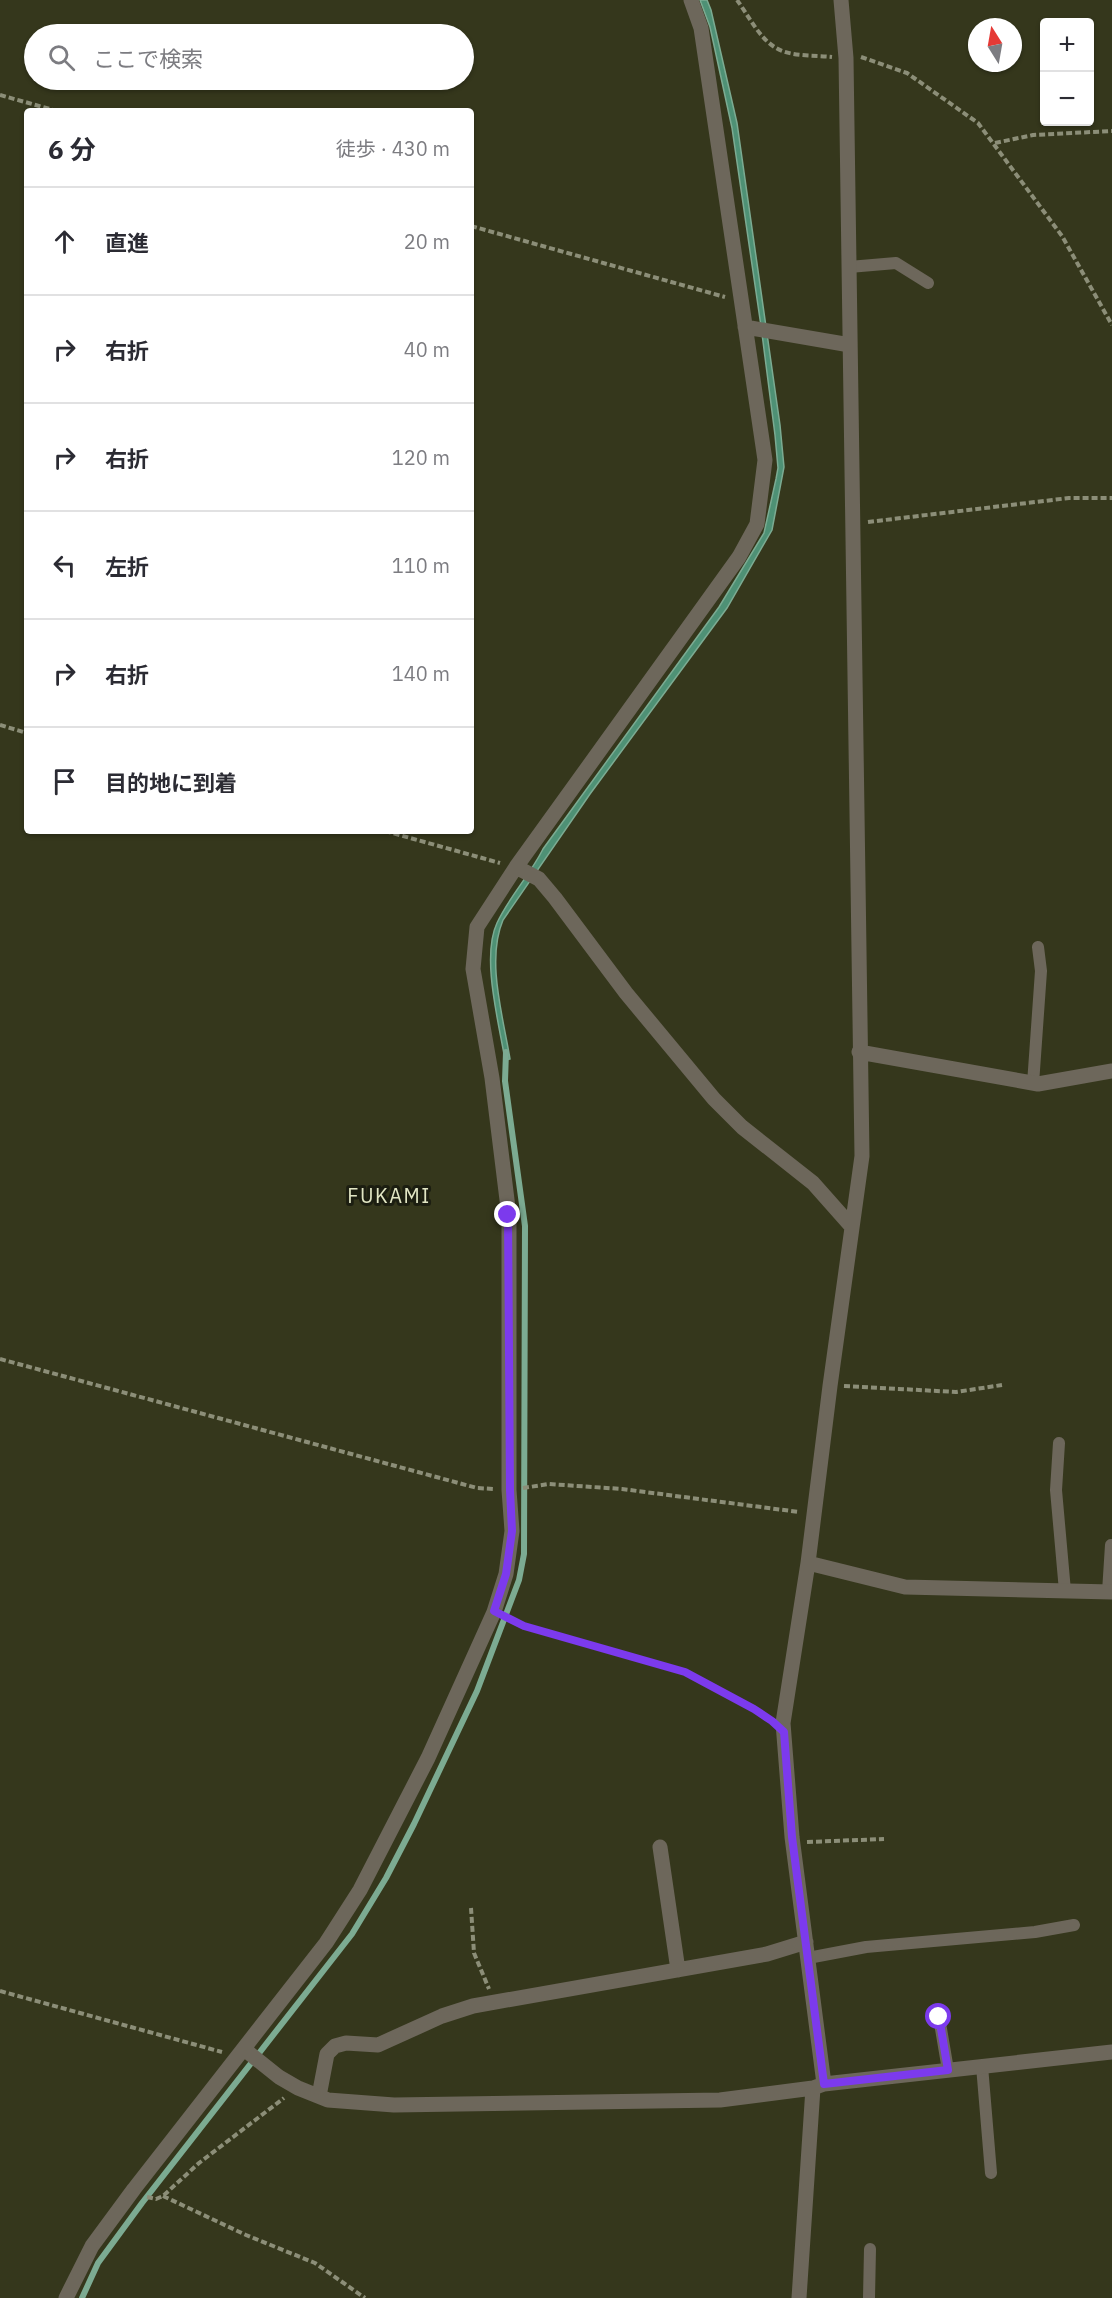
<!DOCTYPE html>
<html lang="ja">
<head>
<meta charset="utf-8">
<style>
	:root { --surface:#fff; --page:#f7f7f7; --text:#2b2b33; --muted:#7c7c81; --line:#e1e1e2 }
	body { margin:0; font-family:"IBM Plex Sans","Noto Sans JP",sans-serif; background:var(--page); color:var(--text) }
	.controls { position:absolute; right:18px; top:18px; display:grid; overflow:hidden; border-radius:6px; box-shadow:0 2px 4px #0004 }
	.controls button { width:54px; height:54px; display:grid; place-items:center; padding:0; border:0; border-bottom:2px solid var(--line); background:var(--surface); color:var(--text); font:30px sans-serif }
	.compass { position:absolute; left:968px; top:18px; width:54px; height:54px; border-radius:50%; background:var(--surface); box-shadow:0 2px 4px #0004; rotate:349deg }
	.stop { position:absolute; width:18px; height:18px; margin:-14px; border:4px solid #7c3aed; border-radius:50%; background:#fff }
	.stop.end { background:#7c3aed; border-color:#fff; box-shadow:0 2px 6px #0008 }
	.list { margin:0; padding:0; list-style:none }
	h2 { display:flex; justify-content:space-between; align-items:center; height:78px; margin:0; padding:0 24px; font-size:26px }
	h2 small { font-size:20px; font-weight:400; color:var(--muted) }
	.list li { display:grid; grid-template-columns:39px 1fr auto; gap:18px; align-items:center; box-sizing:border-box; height:108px; padding:0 24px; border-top:2px solid var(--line) }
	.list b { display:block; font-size:22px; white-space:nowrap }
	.list em { font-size:20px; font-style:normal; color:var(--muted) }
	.icon { flex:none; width:33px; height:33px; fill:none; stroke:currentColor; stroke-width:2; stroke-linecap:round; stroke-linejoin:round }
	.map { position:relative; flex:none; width:1112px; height:2298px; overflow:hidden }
	.search { position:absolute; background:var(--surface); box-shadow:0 2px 4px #0004; left:24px; top:24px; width:450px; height:66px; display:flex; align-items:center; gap:15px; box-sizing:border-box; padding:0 21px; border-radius:33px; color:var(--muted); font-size:22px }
	.panel { position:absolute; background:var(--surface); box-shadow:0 2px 4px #0004; left:24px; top:108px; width:450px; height:726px; border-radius:6px }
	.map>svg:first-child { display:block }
	.water { fill:#4e9175; stroke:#7cab92; stroke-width:1.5 }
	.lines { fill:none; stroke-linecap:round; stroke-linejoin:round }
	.stream { stroke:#7cab92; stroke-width:6 }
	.path { stroke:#8c8e78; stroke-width:4; stroke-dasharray:6 3; stroke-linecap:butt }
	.lane { stroke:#6d675b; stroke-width:12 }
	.street { stroke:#6d675b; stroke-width:15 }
	.route { stroke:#7c3aed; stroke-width:8 }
	.labels { text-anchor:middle; stroke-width:6; stroke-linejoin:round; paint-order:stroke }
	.quarter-label { font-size:20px; letter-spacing:1.5px; fill:#e2e6c4; stroke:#1c1e11 }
</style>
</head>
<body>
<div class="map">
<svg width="1112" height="2298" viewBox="0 0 1112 2298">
	<rect width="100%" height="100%" fill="#35371c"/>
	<path class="water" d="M700,0H707L711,10L737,123L780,425L784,467L772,530L727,608L590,794L503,920C486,960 503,1016 510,1059L505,1060C499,1023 481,957 497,923C509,897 530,875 543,849L719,607L764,533L776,479L778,468L775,435L761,326L732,128L710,27Z"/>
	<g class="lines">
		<path class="stream" d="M82,2298L98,2263L142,2203L352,1934L386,1878L414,1824L477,1691L519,1580L524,1554L525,1226L505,1081L506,1052"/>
		<path class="path" d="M737,0C748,15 759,38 776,48C791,57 814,55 832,57
			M861,57L907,73L978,123L1062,236L1112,325
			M0,95L57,111
			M995,143L1033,135L1112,131
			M471,226L725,297
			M868,522L1069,498H1112
			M0,725L27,733
			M385,831L500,863
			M0,1359L477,1488L495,1489
			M844,1386L956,1392L1002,1385
			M523,1488L549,1484L622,1489L799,1512
			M508,1618L524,1626L685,1673L768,1718
			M807,1842L884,1839
			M471,1908L474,1953L489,1989
			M0,1991L222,2052
			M163,2196L246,2235L315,2263L365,2298
			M147,2197L156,2199L163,2196L199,2163L284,2098"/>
		<path class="lane" d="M849,267L896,263L928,283
			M1033,1084L1041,971L1038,947
			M1059,1443L1056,1490L1065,1591
			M1108,1592L1111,1545
			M808,1958L866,1947L1035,1932L1074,1925
			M939,2017L948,2070
			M982,2066L991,2173
			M869,2298L870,2249"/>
		<path class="street" d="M745,327L850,345
			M516,867L539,879L555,898L626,993L714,1099L742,1127L813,1183L852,1227
			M859,1052L1038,1084L1112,1071
			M808,1563L905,1587L1112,1592
			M660,1847L678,1970
			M244,2049L279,2077L298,2088L328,2100L394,2105L720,2100L813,2088L824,2084L1112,2052
			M824,2084L792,1837L783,1723L808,1563L830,1386L862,1156L846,58L841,0
			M319,2096L327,2054L335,2046L346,2043L378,2045L442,2016L473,2006L767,1954L806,1942
			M66,2298L92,2246L134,2189L326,1943L360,1890L428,1758L494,1612L506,1574L512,1531L509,1490V1216L492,1078L473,969L477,927L516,867L739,557L757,524L765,460L701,28L691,0
			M799,2298L813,2088"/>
	</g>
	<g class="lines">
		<path class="route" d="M508,1215L510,1490L512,1531L506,1574L494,1611L524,1626L685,1672L754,1709L772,1721L784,1732L792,1837L824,2084L948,2070L939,2017"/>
	</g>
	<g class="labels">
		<g class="quarter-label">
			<text x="389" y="1203">FUKAMI</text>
		</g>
	</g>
</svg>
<div class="controls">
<button>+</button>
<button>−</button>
</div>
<svg class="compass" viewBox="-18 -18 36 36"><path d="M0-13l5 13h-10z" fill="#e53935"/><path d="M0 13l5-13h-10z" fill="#7c7c81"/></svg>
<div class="stop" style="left:939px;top:2017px"></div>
<div class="stop end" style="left:508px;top:1215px"></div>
<div class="search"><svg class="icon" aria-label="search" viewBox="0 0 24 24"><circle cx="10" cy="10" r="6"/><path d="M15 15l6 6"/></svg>ここで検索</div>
<section class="panel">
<h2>6 分<small>徒歩 · 430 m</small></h2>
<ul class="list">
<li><svg class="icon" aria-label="ahead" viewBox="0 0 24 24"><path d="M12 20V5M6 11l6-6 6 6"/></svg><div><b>直進</b></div><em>20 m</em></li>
<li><svg class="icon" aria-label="right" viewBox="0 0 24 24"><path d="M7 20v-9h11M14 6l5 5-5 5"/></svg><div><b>右折</b></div><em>40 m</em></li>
<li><svg class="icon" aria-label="right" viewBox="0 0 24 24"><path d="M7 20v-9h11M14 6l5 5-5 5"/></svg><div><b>右折</b></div><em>120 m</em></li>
<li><svg class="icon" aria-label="left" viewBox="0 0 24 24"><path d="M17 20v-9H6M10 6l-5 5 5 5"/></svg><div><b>左折</b></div><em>110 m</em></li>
<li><svg class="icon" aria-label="right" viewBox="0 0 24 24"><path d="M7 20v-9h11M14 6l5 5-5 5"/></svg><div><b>右折</b></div><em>140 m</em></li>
<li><svg class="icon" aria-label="arrive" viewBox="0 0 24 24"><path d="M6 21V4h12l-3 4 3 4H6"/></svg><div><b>目的地に到着</b></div></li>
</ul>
</section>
</div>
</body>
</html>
